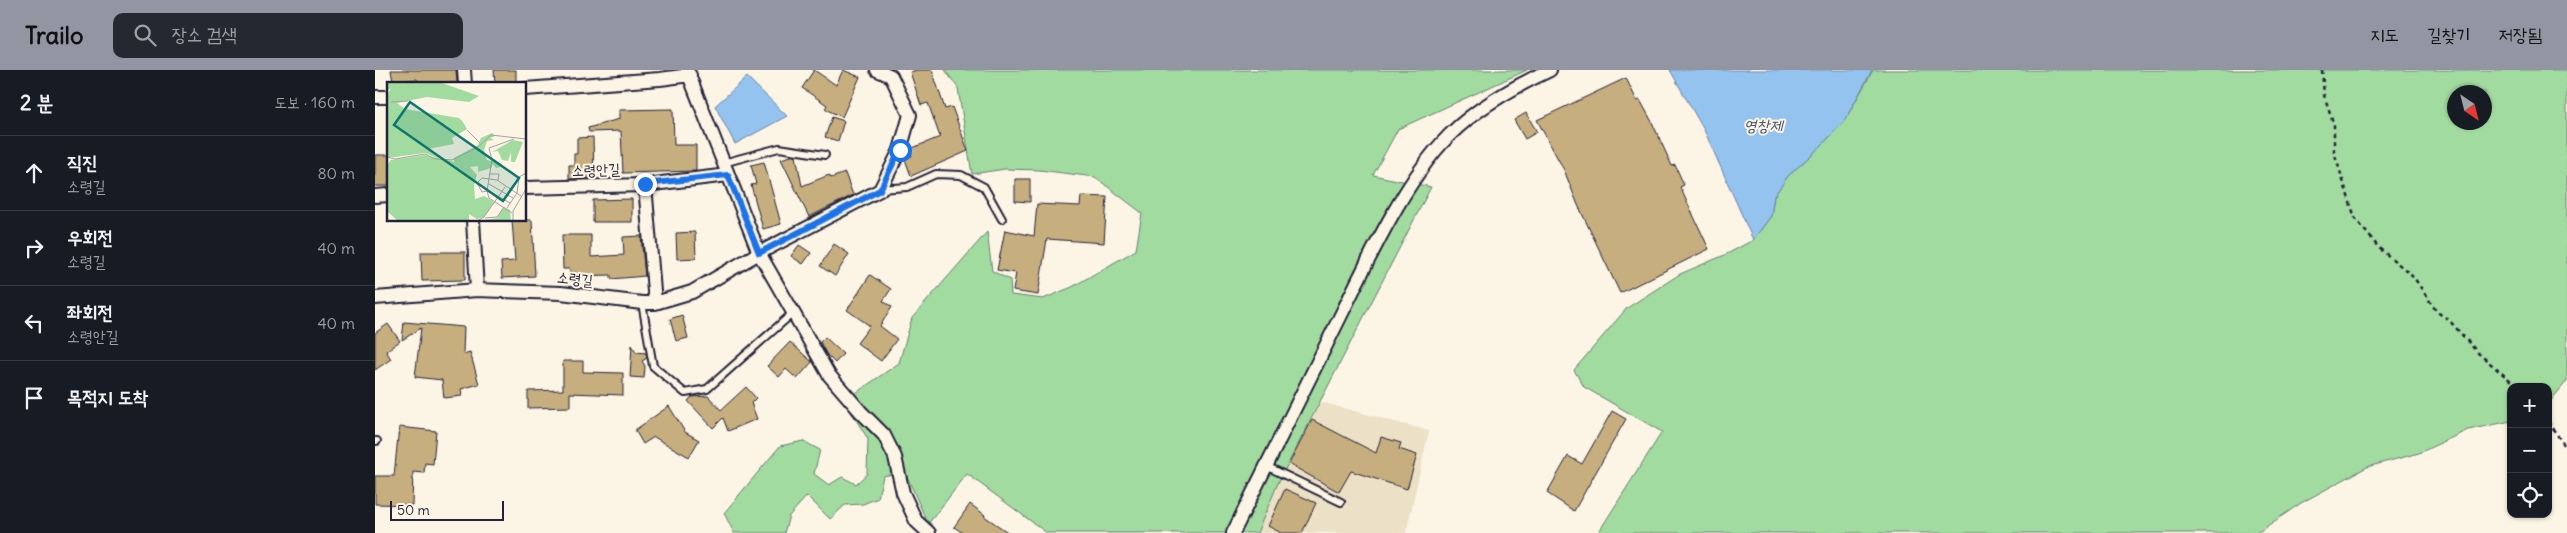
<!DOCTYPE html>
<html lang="ko">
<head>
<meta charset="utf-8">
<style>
	:root { --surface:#171b24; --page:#242831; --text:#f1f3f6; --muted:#9ea1a6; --line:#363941; --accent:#9495a2 }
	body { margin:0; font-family:Delius,"Poor Story",sans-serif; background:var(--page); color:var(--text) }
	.controls { position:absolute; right:15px; bottom:15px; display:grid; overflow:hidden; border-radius:10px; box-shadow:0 1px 4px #0004 }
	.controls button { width:45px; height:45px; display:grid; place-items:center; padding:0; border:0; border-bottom:1px solid var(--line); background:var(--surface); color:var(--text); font:25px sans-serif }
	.compass { position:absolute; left:2072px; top:15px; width:45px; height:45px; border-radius:50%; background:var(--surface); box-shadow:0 1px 4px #0004; rotate:145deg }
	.scale { position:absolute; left:15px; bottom:12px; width:114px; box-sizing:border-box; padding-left:5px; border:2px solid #22223b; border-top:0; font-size:14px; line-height:18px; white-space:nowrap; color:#22223b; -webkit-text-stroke:4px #fcf5e5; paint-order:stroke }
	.stop { position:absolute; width:15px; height:15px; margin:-11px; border:4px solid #1a73e8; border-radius:50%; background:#fff }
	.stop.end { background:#1a73e8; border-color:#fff; box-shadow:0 1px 5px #0008 }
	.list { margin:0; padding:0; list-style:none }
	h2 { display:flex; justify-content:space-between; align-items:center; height:65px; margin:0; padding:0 20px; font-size:21px }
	h2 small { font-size:16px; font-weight:400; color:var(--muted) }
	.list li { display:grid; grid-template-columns:32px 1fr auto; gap:15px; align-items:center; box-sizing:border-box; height:75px; padding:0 20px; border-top:1px solid var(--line) }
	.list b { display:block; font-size:19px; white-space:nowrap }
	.list p { margin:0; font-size:16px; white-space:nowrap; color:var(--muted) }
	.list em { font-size:16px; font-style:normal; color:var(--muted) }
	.icon { flex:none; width:28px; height:28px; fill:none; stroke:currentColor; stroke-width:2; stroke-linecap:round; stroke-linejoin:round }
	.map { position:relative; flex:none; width:2192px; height:463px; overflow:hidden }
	header { display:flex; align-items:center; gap:30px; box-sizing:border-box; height:70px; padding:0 25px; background:var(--accent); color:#111 }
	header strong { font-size:24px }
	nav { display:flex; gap:28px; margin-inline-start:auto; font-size:18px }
	.search { width:350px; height:45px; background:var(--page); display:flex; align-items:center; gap:12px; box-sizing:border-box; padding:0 18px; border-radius:10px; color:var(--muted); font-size:19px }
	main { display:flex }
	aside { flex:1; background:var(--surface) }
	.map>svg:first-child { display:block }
	.built { fill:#ece0c6 }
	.green { fill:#a2dba0; stroke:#627e6e; fill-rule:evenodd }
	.water { fill:#95c3ef; stroke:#6783a7 }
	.building { fill:#c7ae7e; stroke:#22223b }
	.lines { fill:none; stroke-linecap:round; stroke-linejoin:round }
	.service-casing { stroke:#22223b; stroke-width:10 }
	.minor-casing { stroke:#22223b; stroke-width:16 }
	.path { stroke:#22223b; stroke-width:2.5; stroke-dasharray:4 4; stroke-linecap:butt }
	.service { stroke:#fcf5e5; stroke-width:6 }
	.minor { stroke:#fcf5e5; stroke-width:12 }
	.route { stroke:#1a73e8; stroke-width:6 }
	.labels { text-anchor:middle; stroke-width:4; stroke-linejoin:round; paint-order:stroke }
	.street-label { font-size:15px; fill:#22223b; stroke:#fcf5e5 }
	.water-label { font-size:16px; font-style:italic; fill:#445271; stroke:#fcf5e5 }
	.inset-road { fill:none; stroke:#a5a1a1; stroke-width:1 }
	.view { fill:#0f766e; fill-opacity:0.15; stroke:#0f766e; stroke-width:2.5 }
	.inset-edge { fill:none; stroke:#22223b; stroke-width:2.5 }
</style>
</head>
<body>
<header>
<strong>Trailo</strong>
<div class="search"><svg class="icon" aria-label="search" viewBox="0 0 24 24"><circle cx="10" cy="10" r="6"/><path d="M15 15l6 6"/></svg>장소 검색</div>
<nav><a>지도</a><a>길찾기</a><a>저장됨</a></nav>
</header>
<main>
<aside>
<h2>2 분<small>도보 · 160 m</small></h2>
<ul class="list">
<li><svg class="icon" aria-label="ahead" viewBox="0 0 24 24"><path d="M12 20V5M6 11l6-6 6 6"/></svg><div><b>직진</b><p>소령길</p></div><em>80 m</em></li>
<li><svg class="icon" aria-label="right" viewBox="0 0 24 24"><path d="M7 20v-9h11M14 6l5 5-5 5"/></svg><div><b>우회전</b><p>소령길</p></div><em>40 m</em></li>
<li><svg class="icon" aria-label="left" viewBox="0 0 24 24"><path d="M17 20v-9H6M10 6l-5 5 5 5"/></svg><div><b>좌회전</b><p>소령안길</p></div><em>40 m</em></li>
<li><svg class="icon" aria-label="arrive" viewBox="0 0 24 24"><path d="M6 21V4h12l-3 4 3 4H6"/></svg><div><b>목적지 도착</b></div></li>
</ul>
</aside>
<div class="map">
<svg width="2192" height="463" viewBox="0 0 2192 463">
	<rect width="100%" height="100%" fill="#fcf5e5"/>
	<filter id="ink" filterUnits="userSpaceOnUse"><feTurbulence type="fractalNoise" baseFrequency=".02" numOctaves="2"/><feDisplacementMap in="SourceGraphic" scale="10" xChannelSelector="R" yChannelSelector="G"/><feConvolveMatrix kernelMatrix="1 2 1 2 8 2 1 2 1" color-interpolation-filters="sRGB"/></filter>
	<g filter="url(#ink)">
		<path class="built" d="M946,332L1054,361L1031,463H882L903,413Z"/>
		<path class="green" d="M570,0H1152L1023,59L998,105L1056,117L903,413L882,463H672L592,404L553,454L530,402L508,406L503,428L488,434L470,435L455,449L432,426L414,446L409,463H359L349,443L405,376L428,371L445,380L439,404L454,415L467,407L481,414L492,404L493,369L469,331L524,293L537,248L612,162L617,201L635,210L636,225L668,229L697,217L761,180L767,143L720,107L664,100L630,99L597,104L583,18Z
			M1498,0H2192V311L2173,334V317H2136V351L2093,360L2044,383L1992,397L1926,433L1882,463H1223L1287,362L1209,317L1199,300L1252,238L1305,204L1352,184L1378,170L1396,146L1399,126L1413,106L1446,76L1470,50ZM2080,22H2110V52H2080Z"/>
		<path class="water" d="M1295,0H1497L1470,50L1446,76L1413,106L1399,126L1396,146L1378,170L1330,62Z
			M372,7L412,46L360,74L340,36Z"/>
		<path class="building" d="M16,0H81L82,13L42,14V9L18,12Z
			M119,0H141V12L120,13Z
			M439,0L461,15L468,0L485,7L467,47L450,39L452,35L427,18Z
			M542,0H557L570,39L577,37L593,81L536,106L530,89L537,86L535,79L565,67L553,33L546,35L535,2Z
			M1251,8L1262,31L1265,30L1276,50L1297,96L1300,95L1309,115L1305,117L1334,179L1245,223L1203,135L1189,100L1162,50Z
			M298,39L299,75H321V101L248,103L246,61L214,62L213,58L244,49V40Z
			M1151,43L1162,62L1150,69L1139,50Z
			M457,47L469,51L463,71L450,67Z
			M218,67L219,108L194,109V95H199V84H202V68Z
			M0,85H14V116H0Z
			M419,85L421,86L427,116L454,105L456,108L470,103L478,125L434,147L406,89Z
			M389,92L406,154L388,159L376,115L381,114L376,95Z
			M640,109H655V132L640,131Z
			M706,126L732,127L729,173L672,169L663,225L638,221L641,203L622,200L630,160L659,166L662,134L705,136Z
			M257,129V152H218V130Z
			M137,150H157L160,206L127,208L126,192L140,191Z
			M320,162L321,188L302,189L301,163Z
			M187,165H216V187L249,185L248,167L266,166L270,206L236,209V205L195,206V199H188Z
			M459,174L474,184L460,206L445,196Z
			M424,175L436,183L428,194L416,186Z
			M46,182H90V210L47,211Z
			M495,205L516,219L508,231L517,237L505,256L522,269L506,291L482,273L495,256L472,240Z
			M307,245L313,268L301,271L295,249Z
			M29,252L89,257L88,284L95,282L104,314L86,319L87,326L69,328L67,310L40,307L46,258L27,270Z
			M13,254L25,271L11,281L16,289L0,300V263Z
			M450,267L468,284L460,293L452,285L445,272Z
			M415,272L437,292L422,309L411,299L404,307L392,296Z
			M257,275L261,282L271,283L272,288L267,291L270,296L269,308L255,307Z
			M188,291H208V302L248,303V325L195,323V337L153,338V321L188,320Z
			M371,317L381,328L376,333L382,349L353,361L348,348L338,358L313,331L317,327L333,326L346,340Z
			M294,336L310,362L324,370L314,387L279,367L268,374L260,360Z
			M1237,341L1251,349L1199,441L1172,423L1193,386L1207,394Z
			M937,350L1001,383L1006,367L1026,373L1024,379L1042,385L1032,419L976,401L964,422L914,394Z
			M24,357L61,361L58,394L50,393L49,403L38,402L37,435L0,434V406H19Z
			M910,419L941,433L927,463H906L893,456Z
			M595,434L610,445L609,446L634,463H588L579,457Z"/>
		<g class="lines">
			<g class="service-casing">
				<path id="service" d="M348,93L404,78L450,85
					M506,119L532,117L561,104L586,105L609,117L627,149
					M267,233L278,296L310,323L332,319L419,242
					M0,371H2
					M891,396L966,432"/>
			</g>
			<g class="minor-casing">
				<path id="minor" d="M89,0L90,14
					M312,0L384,183L454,305L486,342L509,365L520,387L528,423L541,451L554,463
					M150,19L285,9L315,5
					M0,27H14
					M270,115L280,233
					M150,118L270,115L353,105
					M0,126L14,125
					M98,150L102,220
					M0,228L102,220L186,223L267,233H280L317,222L384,183L505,120L525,80L535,45L516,6L502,0
					M858,463C895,388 932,314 969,239C994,188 1028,116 1066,74C1095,41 1136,18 1175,0"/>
			</g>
			<path class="path" d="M1947,0L1949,25L1959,55V82L1980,148L2004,178L2038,206L2062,242L2073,249L2103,283L2143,317
				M2173,352L2192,379"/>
			<use href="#service" class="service"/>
			<use href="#minor" class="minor"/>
		</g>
	</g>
	<g class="lines" filter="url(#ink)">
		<path class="route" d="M270,114L353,105L384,183L505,120L525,80"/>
	</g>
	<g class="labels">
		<g class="street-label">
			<text transform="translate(221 100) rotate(-2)" y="5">소령안길</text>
			<text transform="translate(200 209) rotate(6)" y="5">소령길</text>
		</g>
		<g class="water-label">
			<text x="1388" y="61">영창제</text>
		</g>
	</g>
	<g transform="translate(12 12)">
		<rect width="139" height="139" fill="#fcf5e5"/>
		<path d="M0,0L55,1L92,14L82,20L40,15L10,21L18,27L72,36L76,40L80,47L65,56L67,62L41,67L53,77L38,71L0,76V12L4,7L0,8ZM105,51L108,54L103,56L107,58L100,59L97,68L100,78L113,81L114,85L109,86L106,82L104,86L91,90V84L83,85L90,93L87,103L88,117L97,114L107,120L97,135L90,137L82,132V139H11L1,130L0,83L4,78L38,73L67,80V76L91,63L94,56ZM126,58L136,60L128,80H124V70L121,79L115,78L111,69L105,70ZM117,125L123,128L124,139H91L110,136Z" fill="#a2dba0"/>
		<path class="inset-road" d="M4,20L21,19M80,48L93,61M0,75L8,77L38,72L48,77L65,78L91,65L104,53L139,57M103,92H112L111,98M102,102L126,116M100,108L123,121M100,109L95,110L90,101L95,96L110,98L134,114M120,126L130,111L132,95L139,91M125,131L102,116L100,109L105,78L102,66L127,57M98,136L110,135L117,125M90,139L97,135L118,105M126,139V129L139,107"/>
		<path class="view" d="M23,20L132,96L116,119L7,43Z"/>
		<rect width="139" height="139" class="inset-edge"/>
	</g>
</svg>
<div class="controls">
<button>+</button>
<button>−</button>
<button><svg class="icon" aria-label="locate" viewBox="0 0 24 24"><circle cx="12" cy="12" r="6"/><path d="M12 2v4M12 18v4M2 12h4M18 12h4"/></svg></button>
</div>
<svg class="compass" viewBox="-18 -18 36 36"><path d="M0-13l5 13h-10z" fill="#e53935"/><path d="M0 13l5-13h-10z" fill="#9ea1a6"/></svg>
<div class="scale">50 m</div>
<div class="stop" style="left:525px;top:80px"></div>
<div class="stop end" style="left:270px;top:114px"></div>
</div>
</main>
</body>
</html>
